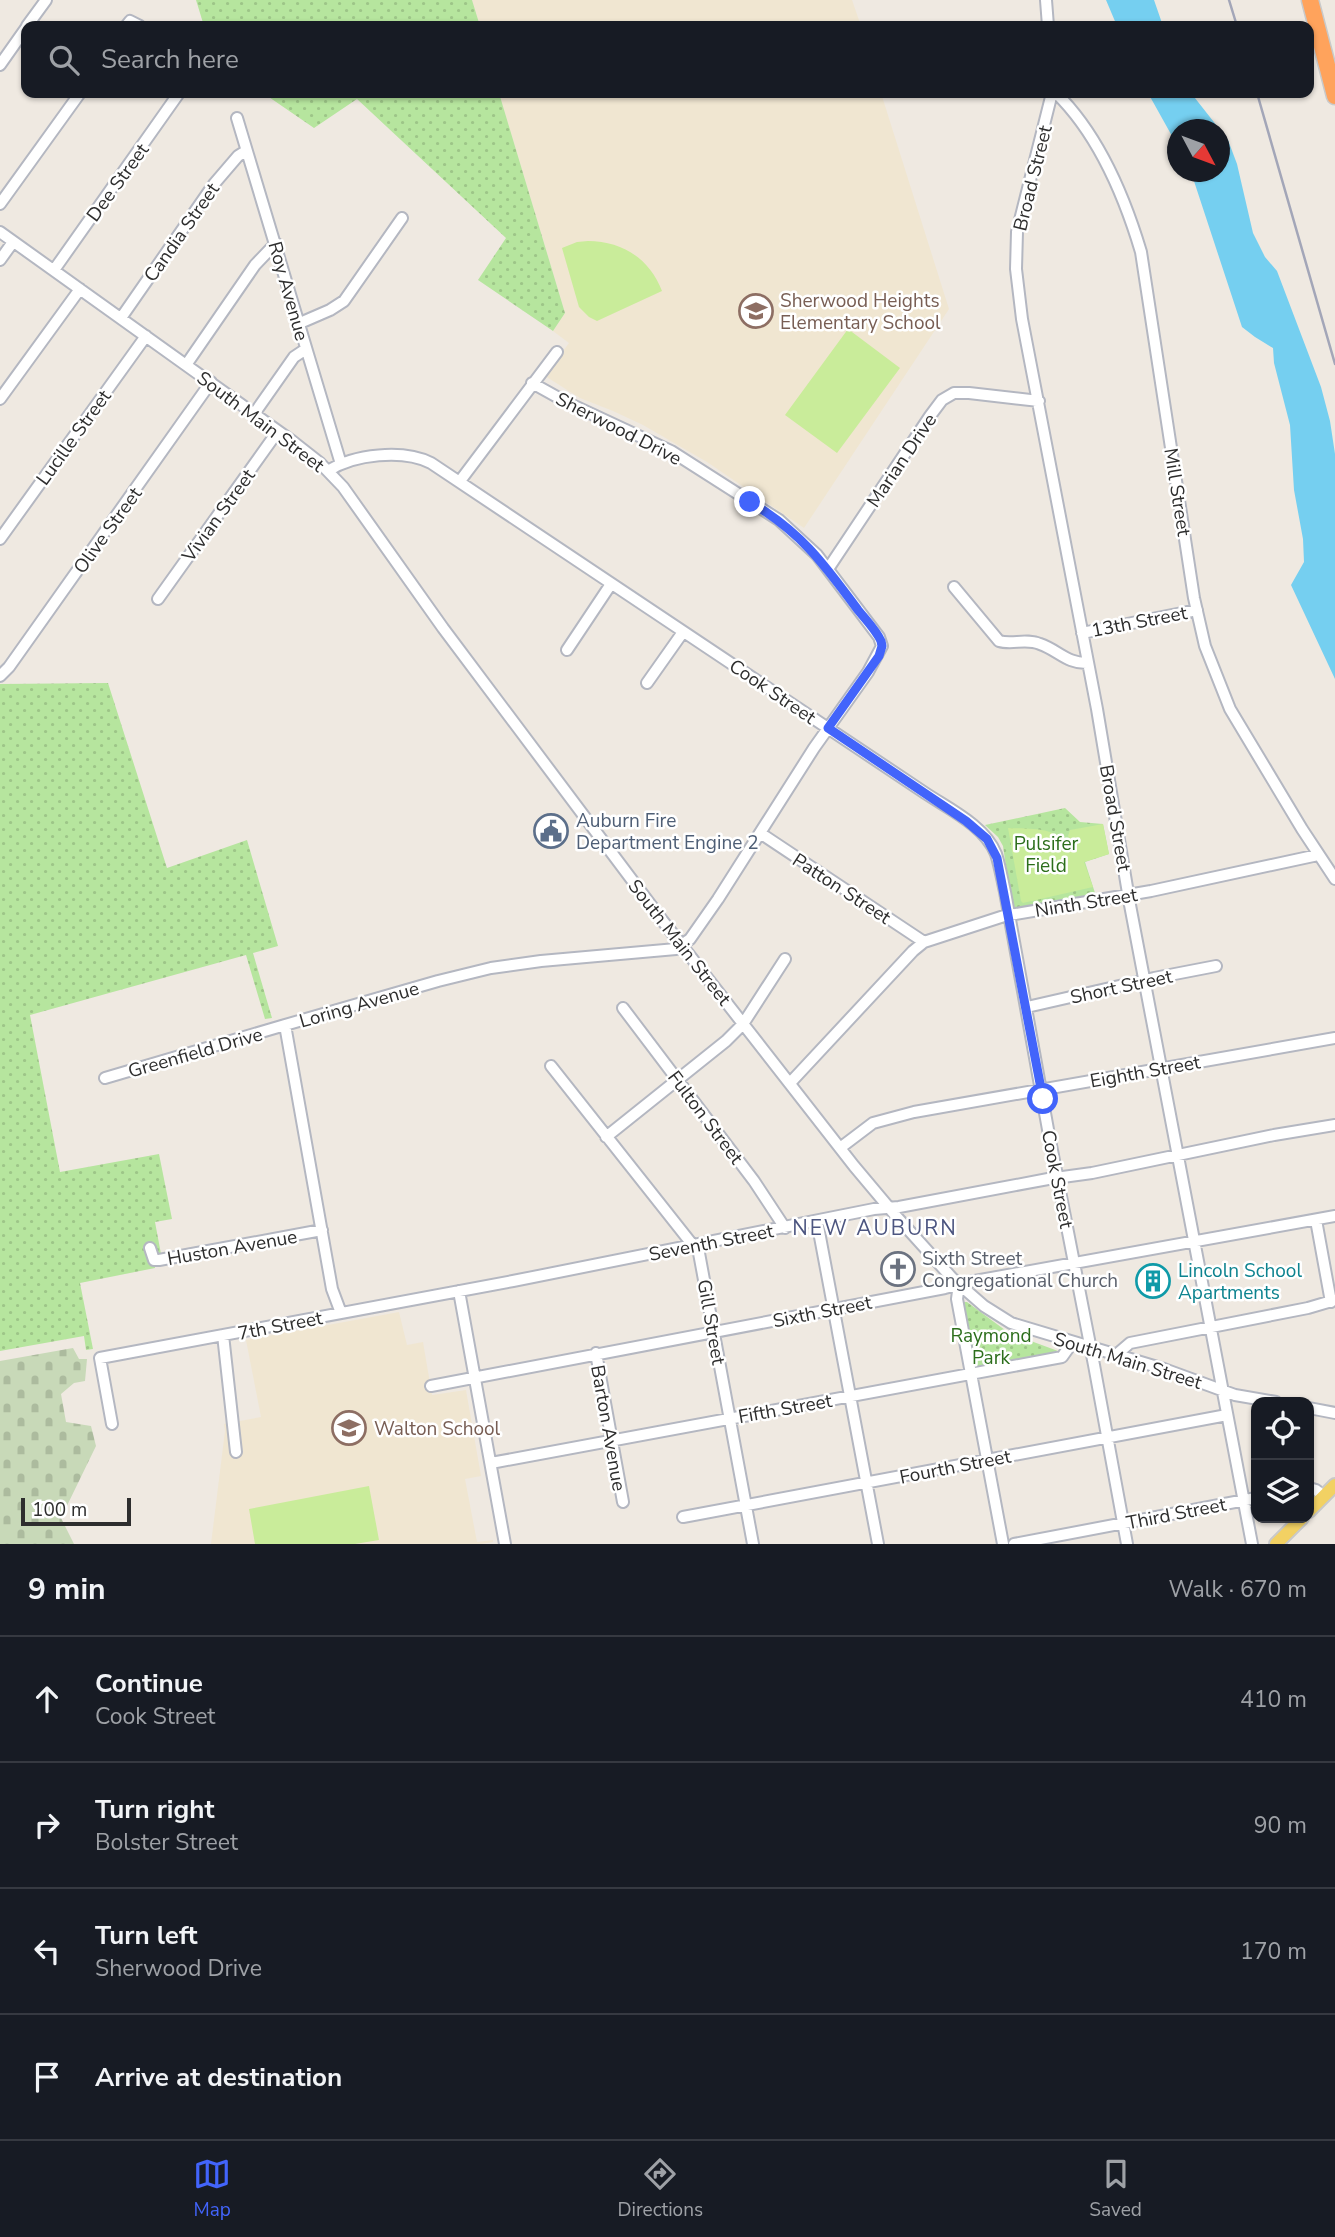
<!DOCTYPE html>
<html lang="en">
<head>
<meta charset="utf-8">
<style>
	:root { --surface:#171b24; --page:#20242c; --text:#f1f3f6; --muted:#9ea1a6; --line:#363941; --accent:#4264fb }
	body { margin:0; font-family:"Nunito Sans",sans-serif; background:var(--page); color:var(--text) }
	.controls { position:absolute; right:21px; bottom:21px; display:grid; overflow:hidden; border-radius:14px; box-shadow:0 2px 5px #0004 }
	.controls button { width:63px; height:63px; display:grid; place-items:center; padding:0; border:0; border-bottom:2px solid var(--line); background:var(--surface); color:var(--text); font:35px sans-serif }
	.compass { position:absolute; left:1167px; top:119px; width:63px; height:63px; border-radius:50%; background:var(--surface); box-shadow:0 2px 5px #0004; rotate:131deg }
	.scale { position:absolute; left:21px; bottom:18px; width:110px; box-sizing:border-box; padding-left:7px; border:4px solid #2e2e2e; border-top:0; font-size:19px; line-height:24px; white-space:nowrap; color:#2e2e2e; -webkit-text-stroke:5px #fff; paint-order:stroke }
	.stop { position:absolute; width:21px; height:21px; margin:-16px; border:5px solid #4264fb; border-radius:50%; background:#fff }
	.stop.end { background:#4264fb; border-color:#fff; box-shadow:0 2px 7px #0008 }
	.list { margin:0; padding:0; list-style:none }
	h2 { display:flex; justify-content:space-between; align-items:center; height:91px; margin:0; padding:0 28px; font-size:30px }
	h2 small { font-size:23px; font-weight:400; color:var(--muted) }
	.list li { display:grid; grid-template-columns:46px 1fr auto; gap:21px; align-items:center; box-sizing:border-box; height:126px; padding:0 28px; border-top:2px solid var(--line) }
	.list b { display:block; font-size:26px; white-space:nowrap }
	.list p { margin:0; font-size:23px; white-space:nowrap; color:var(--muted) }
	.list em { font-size:23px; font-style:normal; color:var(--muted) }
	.icon { flex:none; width:38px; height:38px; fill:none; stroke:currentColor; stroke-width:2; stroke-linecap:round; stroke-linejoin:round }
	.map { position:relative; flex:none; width:1335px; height:1544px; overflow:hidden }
	.search { position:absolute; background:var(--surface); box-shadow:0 2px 5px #0004; left:21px; right:21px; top:21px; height:77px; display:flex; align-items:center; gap:18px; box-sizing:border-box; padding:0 24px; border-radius:14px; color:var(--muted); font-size:26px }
	.sheet { height:595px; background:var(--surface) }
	nav { display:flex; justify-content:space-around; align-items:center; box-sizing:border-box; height:98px; border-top:2px solid var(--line); background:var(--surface); font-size:19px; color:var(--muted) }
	nav a { display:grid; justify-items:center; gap:4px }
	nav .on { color:var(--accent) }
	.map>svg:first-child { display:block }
	.education { fill:#f0e6d1 }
	.cemetery { fill:url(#cemetery-stones) }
	.park { fill:url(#park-dots) }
	.pitch { fill:#c9ec9a }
	.water { fill:#75cff0 }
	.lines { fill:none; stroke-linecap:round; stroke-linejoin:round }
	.minor-casing { stroke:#b4b7c1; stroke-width:14 }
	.major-casing { stroke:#c9c9c9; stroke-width:16 }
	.highway-casing { stroke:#c9c9c9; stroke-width:19 }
	.minor { stroke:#fff; stroke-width:10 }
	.major { stroke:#f2d163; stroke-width:12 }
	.highway { stroke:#ffa35c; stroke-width:16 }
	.rail { stroke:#a3a6b8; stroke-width:2.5 }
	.route { stroke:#4264fb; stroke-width:9 }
	.labels { text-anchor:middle; stroke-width:5; stroke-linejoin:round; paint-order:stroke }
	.street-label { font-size:19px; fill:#2e2e2e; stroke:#fff }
	.education-label { font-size:19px; fill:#785e54; stroke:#fff; text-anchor:start }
	.service-label { font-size:19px; fill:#4e5e75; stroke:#fff; text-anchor:start }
	.park-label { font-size:19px; fill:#2c6e1b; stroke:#fff }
	.worship-label { font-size:19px; fill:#5b616d; stroke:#fff; text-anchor:start }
	.culture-label { font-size:19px; fill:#0d838f; stroke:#fff; text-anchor:start }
	.neighbourhood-label { font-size:21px; letter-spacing:2px; fill:#4d5680; stroke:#fff }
</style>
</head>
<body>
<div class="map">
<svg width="1335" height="1544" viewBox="0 0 1335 1544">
	<defs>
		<pattern id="cemetery-stones" width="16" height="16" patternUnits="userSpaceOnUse" patternTransform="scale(1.75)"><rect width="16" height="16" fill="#c8d9b8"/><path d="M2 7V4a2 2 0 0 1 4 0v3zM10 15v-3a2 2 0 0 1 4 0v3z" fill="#acbb9e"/></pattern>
		<pattern id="park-dots" width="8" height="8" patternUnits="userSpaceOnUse" patternTransform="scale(1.75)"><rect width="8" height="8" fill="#b6e59e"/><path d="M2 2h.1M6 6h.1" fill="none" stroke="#9dc588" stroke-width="1.8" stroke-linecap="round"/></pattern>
	</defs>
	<rect width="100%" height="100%" fill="#efe9e1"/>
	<path class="education" d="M472,0H852L861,26H480Z
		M499,93H881L949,309L804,528L707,462L643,425L613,411L580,398L545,376L569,343L553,331L565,313Z
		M399,1312L407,1345L423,1342L432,1395L466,1390L481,1476L465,1479L477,1542L493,1540V1542L482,1544H211L225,1431L224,1424L261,1417L246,1340Z"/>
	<path class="cemetery" d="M73,1348L79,1359H87L85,1381L74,1383L61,1394L66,1422L91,1426L96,1446L61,1518L74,1544H0V1361Z"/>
	<path class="park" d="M196,0H472L480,26H204Z
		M263,93H499L565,313L553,331L478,280L506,238L357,99L314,128Z
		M108,683L167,868L247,840L278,946L253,953L272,1018L265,1019L246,955L30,1015L60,1172L159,1154L172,1219L155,1222L161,1254L153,1255L155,1268L80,1283L93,1349L86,1350L84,1336L0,1351V684Z
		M1065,808L1080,822L1103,824L1109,854L1085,862L1096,896L1018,910L1012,907L1003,846L998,837L985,825Z
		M963,1302H967L1009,1333L1058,1351L976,1369Z"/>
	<path class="pitch" d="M588,241C622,241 650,259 662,291L597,321L589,317L579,307L562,248L577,242Z
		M848,329L900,368L837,453L785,415Z
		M1103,824L1109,854L1084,862L1093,887L1023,903L1021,901L1008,828C1041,829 1052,827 1078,850L1068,836L1070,830Z
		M369,1486L379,1540L355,1544H255L249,1509Z"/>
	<path class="water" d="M1106,0H1154L1163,26H1117Z
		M1148,93H1191L1228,140L1237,164L1253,233L1265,257L1277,271L1321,387L1330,421L1335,454V679L1291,585L1304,562L1303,539L1294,490L1290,425L1274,363L1273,348L1255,337L1242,327L1191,172H1220V130H1178L1177,145Z"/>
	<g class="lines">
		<g class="minor-casing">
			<path id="minor" d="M1046,0L1048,26
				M27,26L46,0
				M126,26L130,21L140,26
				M0,65L26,28
				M1052,93L1017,232L1016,269L1022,319L1097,709L1130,905L1252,1544
				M1056,93C1099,135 1124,195 1141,252L1194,598L1205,646L1230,709L1302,829L1335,879
				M237,118L341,464
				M0,204L80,93
				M0,232L292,441L320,463L343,487L443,628L662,920L854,1166L896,1216L952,1278L984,1306L1011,1323L1164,1369L1235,1395L1276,1402
				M0,260L13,242
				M54,270L179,93
				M121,318L214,184L238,156L246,151
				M300,323L330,310L344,301L402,218
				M186,365L255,265L276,243
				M0,399L80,289
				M254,414L294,357L306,349
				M328,471C354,454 403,449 431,463L925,793C949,809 985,826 996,854C1000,866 1002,879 1005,892L1049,1135L1094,1365L1127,1544
				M460,481L557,352
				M0,539L146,336
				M828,569L930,416L942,400L954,393H969L1039,401
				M954,587L999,641C1012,645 1026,638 1040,644C1058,650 1067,664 1088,663
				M158,599L278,431
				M1082,633L1197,610
				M567,650L611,584
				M0,676L9,667L211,382
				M647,683L683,632
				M760,833L924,942
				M1027,1007L1154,978L1216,966
				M623,1008L754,1181L785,1228
				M551,1066L699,1253L753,1544
				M105,1078L285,1025
				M790,1083L913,951L924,942L1004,916L1151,891L1318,855
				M606,1137L726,1041L743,1024L785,959
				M840,1148L873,1123L914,1112L1335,1038
				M1316,1220L1331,1302
				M817,1221L878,1544
				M150,1248L154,1260H159L322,1230
				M959,1284L957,1299L1003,1544
				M459,1291L505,1544
				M341,1313L332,1289L285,1025L438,981L491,968L541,961L676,949L690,939L718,899L814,748L868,672L882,646L879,637L817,555L779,520L671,451L568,403L532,383
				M223,1335L236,1452
				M596,1353L623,1502
				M1116,1355L1130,1343L1308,1308L1335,1300
				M431,1386L945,1288L969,1282L1335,1216
				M1309,1408L1335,1413
				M112,1424L100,1358L513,1281L874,1209L899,1207L1048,1179L1092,1173L1274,1135L1335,1125
				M491,1463L1062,1357L1072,1343
				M1309,1488L1316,1490L1324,1496
				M683,1517L1227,1415
				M1014,1544L1256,1498"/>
		</g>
		<g class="major-casing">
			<path id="major" d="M1309,1511L1335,1485
				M1276,1544L1302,1518"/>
		</g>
		<g class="highway-casing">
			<path id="highway" d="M1310,0L1335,96"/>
		</g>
		<use href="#minor" class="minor"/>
		<use href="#major" class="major"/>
		<use href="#highway" class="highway"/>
		<path class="rail" d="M1229,0L1237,26
			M1257,93L1335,364"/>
	</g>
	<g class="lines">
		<path class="route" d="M750,502C801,532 824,564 858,610C866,620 876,630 881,641L882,646L879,656L828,728L966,821L987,839L997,858L1043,1099"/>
	</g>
	<defs>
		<g id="school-ring" transform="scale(1.75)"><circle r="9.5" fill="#fff" stroke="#8d6e63" stroke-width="1.5"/><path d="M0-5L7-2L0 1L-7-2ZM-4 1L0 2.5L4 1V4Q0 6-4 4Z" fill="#8d6e63"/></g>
		<g id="civic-ring" transform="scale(1.75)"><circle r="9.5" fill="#fff" stroke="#5c6f8a" stroke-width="1.5"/><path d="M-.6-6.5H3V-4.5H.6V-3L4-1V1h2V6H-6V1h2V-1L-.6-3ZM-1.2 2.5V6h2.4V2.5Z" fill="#5c6f8a"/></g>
		<g id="church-ring" transform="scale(1.75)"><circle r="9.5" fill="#fff" stroke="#6b7280" stroke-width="1.5"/><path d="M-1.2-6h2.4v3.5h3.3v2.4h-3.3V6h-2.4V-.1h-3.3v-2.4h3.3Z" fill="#6b7280"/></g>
		<g id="building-ring" transform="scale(1.75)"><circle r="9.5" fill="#fff" stroke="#0f9aa8" stroke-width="1.5"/><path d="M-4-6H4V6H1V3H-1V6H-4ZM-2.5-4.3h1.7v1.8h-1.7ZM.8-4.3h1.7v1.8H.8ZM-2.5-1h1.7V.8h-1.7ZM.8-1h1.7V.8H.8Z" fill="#0f9aa8"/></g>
	</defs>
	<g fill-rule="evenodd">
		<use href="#school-ring" x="756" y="311"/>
		<use href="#civic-ring" x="551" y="831"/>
		<use href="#church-ring" x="898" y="1269"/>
		<use href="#building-ring" x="1153" y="1281"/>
		<use href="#school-ring" x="349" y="1428"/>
	</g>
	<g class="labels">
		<g class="street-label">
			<text transform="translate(1032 178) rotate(-76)" y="7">Broad Street</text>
			<text transform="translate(117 182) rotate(-54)" y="7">Dee Street</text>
			<text transform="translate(181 232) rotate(-55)" y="7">Candia Street</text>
			<text transform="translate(289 291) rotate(74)" y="7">Roy Avenue</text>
			<text transform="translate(261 421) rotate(37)" y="7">South Main Street</text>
			<text transform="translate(619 428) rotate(27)" y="7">Sherwood Drive</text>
			<text transform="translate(73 437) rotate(-54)" y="7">Lucille Street</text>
			<text transform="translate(901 460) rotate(-56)" y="7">Marian Drive</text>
			<text transform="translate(1178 492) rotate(81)" y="7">Mill Street</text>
			<text transform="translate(218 515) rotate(-54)" y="7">Vivian Street</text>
			<text transform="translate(107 530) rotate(-54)" y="7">Olive Street</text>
			<text transform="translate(1139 621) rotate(-11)" y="7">13th Street</text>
			<text transform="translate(773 691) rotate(34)" y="7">Cook Street</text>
			<text transform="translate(1116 818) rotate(80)" y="7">Broad Street</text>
			<text transform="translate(842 888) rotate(33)" y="7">Patton Street</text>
			<text transform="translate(1086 902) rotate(-9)" y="7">Ninth Street</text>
			<text transform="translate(680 942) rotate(52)" y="7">South Main Street</text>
			<text transform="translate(1121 986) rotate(-12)" y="7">Short Street</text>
			<text transform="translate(359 1004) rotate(-16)" y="7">Loring Avenue</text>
			<text transform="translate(195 1052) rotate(-16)" y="7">Greenfield Drive</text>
			<text transform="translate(1145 1071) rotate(-10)" y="7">Eighth Street</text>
			<text transform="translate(706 1117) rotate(53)" y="7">Fulton Street</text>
			<text transform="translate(1058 1179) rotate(79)" y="7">Cook Street</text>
			<text transform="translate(711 1242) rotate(-11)" y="7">Seventh Street</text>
			<text transform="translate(232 1247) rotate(-10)" y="7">Huston Avenue</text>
			<text transform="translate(822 1311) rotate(-11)" y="7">Sixth Street</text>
			<text transform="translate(712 1322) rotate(80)" y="7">Gill Street</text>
			<text transform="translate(280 1325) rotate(-11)" y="7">7th Street</text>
			<text transform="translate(1128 1360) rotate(17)" y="7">South Main Street</text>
			<text transform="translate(785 1408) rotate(-10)" y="7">Fifth Street</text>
			<text transform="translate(609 1428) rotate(80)" y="7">Barton Avenue</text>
			<text transform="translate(955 1466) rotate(-11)" y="7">Fourth Street</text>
			<text transform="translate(1176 1513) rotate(-11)" y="7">Third Street</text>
		</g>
		<g class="education-label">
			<text x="780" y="307">Sherwood Heights<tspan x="780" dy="22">Elementary School</tspan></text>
			<text x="374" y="1435">Walton School</text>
		</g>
		<g class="service-label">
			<text x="576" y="827">Auburn Fire<tspan x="576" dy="22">Department Engine 2</tspan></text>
		</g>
		<g class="park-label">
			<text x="1046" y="850">Pulsifer<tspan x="1046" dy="22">Field</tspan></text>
			<text x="991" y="1342">Raymond<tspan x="991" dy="22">Park</tspan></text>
		</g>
		<g class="worship-label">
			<text x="922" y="1265">Sixth Street<tspan x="922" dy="22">Congregational Church</tspan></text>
		</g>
		<g class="culture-label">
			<text x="1178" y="1277">Lincoln School<tspan x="1178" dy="22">Apartments</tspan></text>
		</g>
		<g class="neighbourhood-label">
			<text x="875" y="1235">NEW AUBURN</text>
		</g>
	</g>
</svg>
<div class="controls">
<button><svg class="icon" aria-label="locate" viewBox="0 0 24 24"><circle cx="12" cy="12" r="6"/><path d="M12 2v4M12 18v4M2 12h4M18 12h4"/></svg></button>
<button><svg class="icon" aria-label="layers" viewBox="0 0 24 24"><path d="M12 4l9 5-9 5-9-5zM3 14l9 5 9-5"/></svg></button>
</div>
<svg class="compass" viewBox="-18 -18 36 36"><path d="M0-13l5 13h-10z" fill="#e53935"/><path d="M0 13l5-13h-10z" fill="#9ea1a6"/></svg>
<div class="scale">100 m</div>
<div class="stop" style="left:1043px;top:1099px"></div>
<div class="stop end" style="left:750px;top:502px"></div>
<div class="search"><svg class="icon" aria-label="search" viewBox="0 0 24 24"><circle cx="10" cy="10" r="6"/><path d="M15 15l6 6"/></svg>Search here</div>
</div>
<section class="sheet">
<h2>9 min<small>Walk · 670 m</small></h2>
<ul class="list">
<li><svg class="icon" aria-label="ahead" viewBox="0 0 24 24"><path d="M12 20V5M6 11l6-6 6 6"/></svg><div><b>Continue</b><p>Cook Street</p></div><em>410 m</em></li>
<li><svg class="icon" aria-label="right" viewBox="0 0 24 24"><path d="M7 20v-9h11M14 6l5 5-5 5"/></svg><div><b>Turn right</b><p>Bolster Street</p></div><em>90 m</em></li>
<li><svg class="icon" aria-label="left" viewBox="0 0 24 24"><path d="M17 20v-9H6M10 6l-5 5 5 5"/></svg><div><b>Turn left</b><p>Sherwood Drive</p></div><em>170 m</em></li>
<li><svg class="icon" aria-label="arrive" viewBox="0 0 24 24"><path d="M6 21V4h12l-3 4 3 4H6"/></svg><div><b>Arrive at destination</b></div></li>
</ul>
</section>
<nav>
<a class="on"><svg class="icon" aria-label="map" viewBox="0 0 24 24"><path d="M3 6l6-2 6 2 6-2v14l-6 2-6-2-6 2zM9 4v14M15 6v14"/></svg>Map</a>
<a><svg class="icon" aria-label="directions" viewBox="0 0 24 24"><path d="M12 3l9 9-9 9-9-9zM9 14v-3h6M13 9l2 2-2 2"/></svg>Directions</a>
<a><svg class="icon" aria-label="saved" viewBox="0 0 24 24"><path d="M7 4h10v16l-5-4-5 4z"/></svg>Saved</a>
</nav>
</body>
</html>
